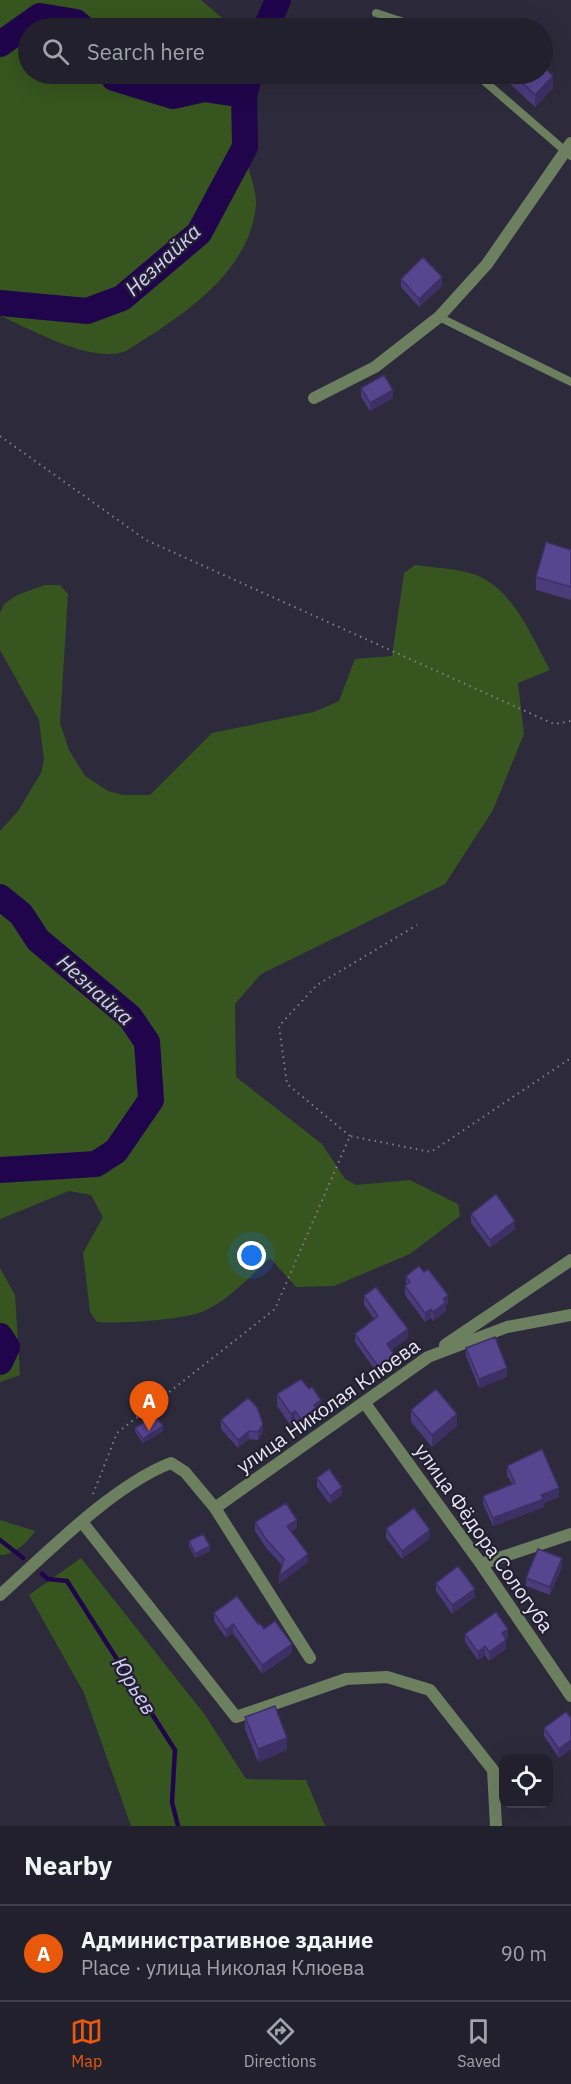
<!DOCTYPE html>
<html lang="en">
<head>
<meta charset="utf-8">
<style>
	:root { --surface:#22202d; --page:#2a2835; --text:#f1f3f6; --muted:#a2a3aa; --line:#3f3e49; --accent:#ea580c }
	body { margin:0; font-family:"IBM Plex Sans",sans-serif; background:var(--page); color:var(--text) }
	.controls { position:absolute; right:18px; bottom:18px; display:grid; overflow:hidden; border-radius:12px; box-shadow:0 6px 24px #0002 }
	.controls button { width:54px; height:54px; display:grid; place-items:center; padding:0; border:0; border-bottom:2px solid var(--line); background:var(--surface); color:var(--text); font:30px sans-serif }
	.you { position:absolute; left:252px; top:1256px; width:21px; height:21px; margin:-15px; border:4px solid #fff; border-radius:50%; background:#1a73e8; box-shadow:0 0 0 9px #1a73e833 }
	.badge { display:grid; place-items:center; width:39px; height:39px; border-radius:50%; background:var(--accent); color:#fff; font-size:20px; font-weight:700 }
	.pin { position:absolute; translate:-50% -50px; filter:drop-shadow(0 2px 3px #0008) }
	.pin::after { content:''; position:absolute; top:32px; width:21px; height:18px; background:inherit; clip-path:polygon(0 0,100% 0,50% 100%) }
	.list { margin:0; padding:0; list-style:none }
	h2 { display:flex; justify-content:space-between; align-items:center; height:78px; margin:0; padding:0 24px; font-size:26px }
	h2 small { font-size:20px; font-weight:400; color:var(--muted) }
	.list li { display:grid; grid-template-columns:39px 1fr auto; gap:18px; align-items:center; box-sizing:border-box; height:96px; padding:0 24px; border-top:2px solid var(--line) }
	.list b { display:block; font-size:22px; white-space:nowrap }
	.list p { margin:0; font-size:20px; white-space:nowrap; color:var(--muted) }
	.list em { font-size:20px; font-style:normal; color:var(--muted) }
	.icon { flex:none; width:33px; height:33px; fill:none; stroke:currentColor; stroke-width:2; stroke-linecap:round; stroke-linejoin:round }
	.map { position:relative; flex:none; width:571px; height:1826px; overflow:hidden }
	.search { position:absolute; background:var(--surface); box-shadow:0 6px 24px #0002; left:18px; right:18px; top:18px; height:66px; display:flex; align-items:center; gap:15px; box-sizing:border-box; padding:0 21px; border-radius:33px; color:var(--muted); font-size:22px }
	.sheet { height:174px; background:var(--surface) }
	nav { display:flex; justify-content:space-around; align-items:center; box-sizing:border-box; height:84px; border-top:2px solid var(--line); background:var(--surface); font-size:16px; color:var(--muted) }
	nav a { display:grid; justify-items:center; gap:3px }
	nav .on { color:var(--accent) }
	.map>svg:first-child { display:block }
	.green { fill:#37561f }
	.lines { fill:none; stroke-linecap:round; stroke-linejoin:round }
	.stream { stroke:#20054c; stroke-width:4.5 }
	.river { stroke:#20054c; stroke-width:26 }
	.path { stroke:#817f8e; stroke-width:2; stroke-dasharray:1.5 4.5; stroke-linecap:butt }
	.lane { stroke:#6c8060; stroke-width:8 }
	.street { stroke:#6c8060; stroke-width:12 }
	.wall { fill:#4a3b7b }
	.shaded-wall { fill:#3c3064 }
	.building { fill:#56458f; stroke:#3c3064; stroke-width:1.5 }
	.labels { text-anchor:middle; stroke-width:4.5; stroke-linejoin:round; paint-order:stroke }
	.street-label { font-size:20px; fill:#e8e7f3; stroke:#232031 }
	.water-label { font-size:21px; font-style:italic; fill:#d2ccf6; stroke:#232031 }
</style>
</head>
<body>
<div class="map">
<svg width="571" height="1826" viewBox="0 0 571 1826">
	<rect width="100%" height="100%" fill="#2d2a3c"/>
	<path class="green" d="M0,0H201L234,28H28V74H249C256,106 245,117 245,146C244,165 257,186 256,205C249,275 180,317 126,351C90,364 34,330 0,316Z
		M415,565C434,568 457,568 476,575C514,590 532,637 550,670L518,683L524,734L493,810L445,884L261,974L235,1004L236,1077L322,1144L345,1179L356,1185L410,1180L458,1204L460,1216L410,1254L334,1286L296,1287L270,1258C249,1277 230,1299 204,1311C184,1320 120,1324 97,1322L90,1312L83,1253L103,1217L91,1195L69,1191L0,1219V831L18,811L41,773L44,759L39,720L0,650V613L4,604L17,595L45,585H60L68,594L60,723L69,750L85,776L108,791L123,795H150L212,733L314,712L339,701L355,659L392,656L404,573Z
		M0,1268L15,1295L20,1375L0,1382Z
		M0,1520L35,1531C27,1543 14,1555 0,1555Z
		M81,1558L205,1715L246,1779L306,1780L325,1826H131L84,1693L29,1595Z"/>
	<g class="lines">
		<path class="stream" d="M0,1540L23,1558
			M42,1574L48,1579L67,1581L175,1750L172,1802L178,1826"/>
		<path class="river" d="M266,28L278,0
			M0,44L40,16L76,22L83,28
			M112,74L114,78L173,96L204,89L244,95
			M0,303L87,311L122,298L199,233L245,147L244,95L250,74
			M0,897L21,914L38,940L130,1017L147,1042L151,1100L116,1151L96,1164L0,1170
			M0,1336L7,1347L0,1362"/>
		<path class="path" d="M0,436L146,540L554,724L571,721
			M350,1136L287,1084L279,1026L317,985L417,925
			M93,1494L117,1433L275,1309L350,1136L431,1152L571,1058"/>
		<path class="lane" d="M376,13L422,28
			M476,74L571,156
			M439,317L571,382"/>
		<path class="street" d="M314,398L375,367L439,317L487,264L571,143
			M445,1345L571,1260
			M364,1402L481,1564L571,1696
			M215,1508L310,1658
			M82,1522L236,1717L346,1679L387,1677L430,1690L493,1770L496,1826
			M481,1564L571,1534
			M0,1595C46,1554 113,1485 171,1463L185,1472L215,1508L428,1357L507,1327L571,1315"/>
	</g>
	<path class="wall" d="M507,74H543L553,88L535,107L507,81Z
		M401,279L442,286L419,307L401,287Z
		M361,388L393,398L370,411L361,397Z
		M571,550V600L536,590V577Z
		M471,1214L515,1229L490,1248L471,1223Z
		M406,1276L448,1303L446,1305V1311L433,1321L431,1318L425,1322L405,1295V1286L406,1285Z
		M364,1296L408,1338L391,1350L396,1365L380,1377L355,1342V1334L374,1319L364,1305Z
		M466,1348L507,1377L479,1388L466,1356Z
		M277,1394L321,1412L316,1415V1420L301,1432L295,1423L291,1426L277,1406Z
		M411,1410L457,1426L432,1447L411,1422Z
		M221,1420L263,1432L258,1440L249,1439L238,1448L221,1429Z
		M135,1428L163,1431L143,1443L135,1432Z
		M507,1466L559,1497L544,1503V1507L493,1526L483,1504V1496L512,1484L507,1475Z
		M317,1478L342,1495L330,1504L317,1487Z
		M255,1522L297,1528L291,1532L308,1562L279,1584L282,1565L266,1548L255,1531Z
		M386,1529L430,1538L402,1559L386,1538Z
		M189,1541L210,1551L195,1558L189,1546Z
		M562,1567L550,1595L526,1586V1578Z
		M436,1583L475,1597L452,1614L436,1591Z
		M214,1613L258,1624L292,1653L262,1674L233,1633L226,1638L214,1621Z
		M465,1634L508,1638L506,1639V1649L489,1661L485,1655L478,1660L465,1642Z
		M245,1717L287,1750L258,1762L245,1729Z
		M571,1718V1749L559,1758L544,1736V1728Z"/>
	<path class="shaded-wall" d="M553,76V88L535,107V95Z
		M442,277V286L419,307V299Z
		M393,390V398L370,411V403Z
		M515,1221V1229L490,1248V1240Z
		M448,1295V1303L446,1305V1311L433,1321V1312L443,1299Z
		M431,1309V1318L425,1322V1313Z
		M408,1329V1338L387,1353V1344Z
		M396,1357V1365L380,1377V1369Z
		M507,1368V1377L479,1388V1379Z
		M321,1400V1412L316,1415V1420L301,1432V1419L314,1405Z
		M295,1411V1423L291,1426V1414Z
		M457,1414V1426L432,1447V1435Z
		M263,1424V1432L258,1440V1432Z
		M163,1426V1431L143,1443V1439Z
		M249,1431V1439L238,1448V1440Z
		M342,1487V1495L330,1504V1496Z
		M559,1488V1497L544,1503V1507L493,1526V1518L541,1495Z
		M297,1520V1528L287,1535V1526Z
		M430,1530V1538L402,1559V1551Z
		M210,1546V1551L195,1558V1554Z
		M308,1554V1562L279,1584V1576Z
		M562,1558V1567L550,1595V1587Z
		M475,1589V1597L452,1614V1605Z
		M233,1624V1633L226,1638V1630Z
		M508,1629V1638L502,1642V1633Z
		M506,1640V1649L489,1661V1652Z
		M292,1644V1653L262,1674V1665Z
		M485,1646V1655L478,1660V1652Z
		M287,1738V1750L258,1762V1749Z
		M571,1740V1749L559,1758V1749Z"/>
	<path class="building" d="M543,66L553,76L535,95L513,74H543Z
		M423,257L442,277L419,299L401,279Z
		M384,375L393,390L370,403L361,388Z
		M546,542L571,550V587L536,577Z
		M496,1194L515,1221L490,1240L471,1214Z
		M419,1266L424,1272L428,1269L448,1295L443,1299L446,1302L433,1312L431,1309L425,1313L405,1286L410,1282L406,1276Z
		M376,1287L408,1329L387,1344L396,1357L380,1369L355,1334L378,1316L364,1296Z
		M495,1337L507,1368L479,1379L466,1348Z
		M301,1379L309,1389L312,1387L321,1400L314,1405L316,1408L301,1419L295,1411L291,1414L277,1394Z
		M436,1389L457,1414L432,1435L411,1410Z
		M248,1398L257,1407L263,1424L258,1432L249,1431L238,1440L221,1420Z
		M155,1415L163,1426L143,1439L135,1428Z
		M542,1449L559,1488L541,1495L544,1499L493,1518L483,1496L515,1483L507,1466Z
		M329,1469L342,1487L330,1496L317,1478Z
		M286,1503L297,1520L287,1526L308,1554L279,1576L284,1559L266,1539L255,1522Z
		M414,1508L430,1530L402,1551L386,1529Z
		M203,1534L210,1546L195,1554L189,1541Z
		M538,1549L562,1558L550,1587L526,1578Z
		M458,1566L475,1589L452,1605L436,1583Z
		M237,1596L258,1624L260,1623L264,1629L275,1621L292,1644L262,1665L233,1624L226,1630L214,1613Z
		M496,1612L508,1629L502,1633L506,1640L489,1652L485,1646L478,1652L465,1634Z
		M275,1706L287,1738L258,1749L245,1717Z
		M566,1712L571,1718V1740L559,1749L544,1728Z"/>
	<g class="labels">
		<g class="street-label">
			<text transform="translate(328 1406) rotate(-35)" y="7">улица Николая Клюева</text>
			<text transform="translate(484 1538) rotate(55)" y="7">улица Фёдора Сологуба</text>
		</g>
		<g class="water-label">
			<text transform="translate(163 260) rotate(-43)" y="7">Незнайка</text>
			<text transform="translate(95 990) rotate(42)" y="7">Незнайка</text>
			<text transform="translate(134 1686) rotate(58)" y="7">Юрьев</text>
		</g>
	</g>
</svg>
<div class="controls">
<button><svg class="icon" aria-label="locate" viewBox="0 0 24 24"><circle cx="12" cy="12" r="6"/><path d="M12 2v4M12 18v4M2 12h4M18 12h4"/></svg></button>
</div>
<div class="you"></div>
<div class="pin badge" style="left:149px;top:1431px">A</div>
<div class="search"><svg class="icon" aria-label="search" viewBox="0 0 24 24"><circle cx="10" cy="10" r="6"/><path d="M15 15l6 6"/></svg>Search here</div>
</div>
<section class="sheet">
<h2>Nearby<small></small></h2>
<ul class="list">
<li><span class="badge">A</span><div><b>Административное здание</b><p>Place · улица Николая Клюева</p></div><em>90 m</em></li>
</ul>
</section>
<nav>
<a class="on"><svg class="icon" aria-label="map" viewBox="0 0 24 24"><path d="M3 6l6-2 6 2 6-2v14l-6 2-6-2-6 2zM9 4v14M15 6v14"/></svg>Map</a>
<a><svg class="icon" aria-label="directions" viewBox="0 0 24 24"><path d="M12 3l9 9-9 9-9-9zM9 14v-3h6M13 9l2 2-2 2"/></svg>Directions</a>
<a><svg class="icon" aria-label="saved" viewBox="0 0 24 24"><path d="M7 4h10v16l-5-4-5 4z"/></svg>Saved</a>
</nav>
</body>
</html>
